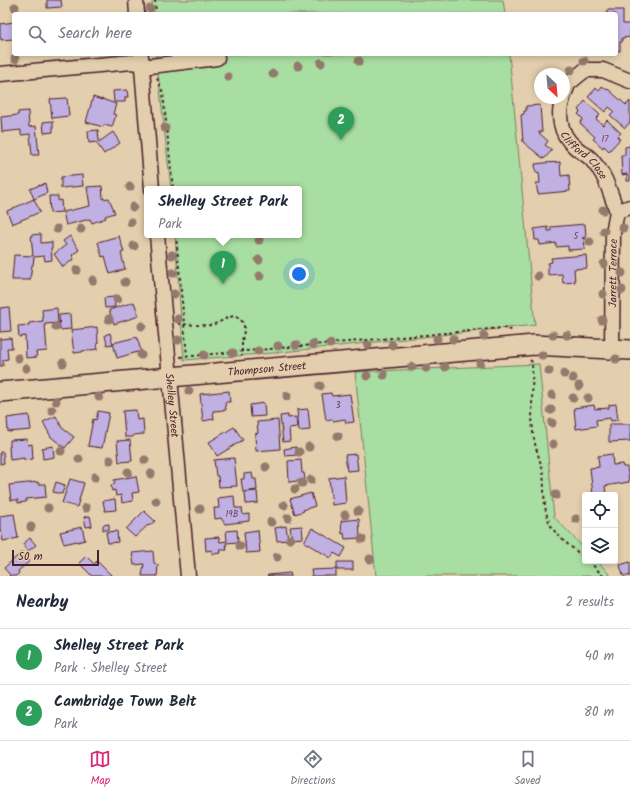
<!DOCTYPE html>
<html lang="en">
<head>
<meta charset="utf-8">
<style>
	:root { --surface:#fff; --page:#f2f2f3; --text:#1f2937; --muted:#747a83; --line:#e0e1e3; --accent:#db2777 }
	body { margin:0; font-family:Kalam,sans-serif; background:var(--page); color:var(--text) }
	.controls { position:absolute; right:12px; bottom:12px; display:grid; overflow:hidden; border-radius:4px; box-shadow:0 2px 6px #0003 }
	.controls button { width:36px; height:36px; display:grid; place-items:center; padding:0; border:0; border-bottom:1px solid var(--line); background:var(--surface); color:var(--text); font:20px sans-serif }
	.compass { position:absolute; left:534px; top:68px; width:36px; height:36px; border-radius:50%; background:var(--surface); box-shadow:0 2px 6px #0003; rotate:154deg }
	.scale { position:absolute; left:12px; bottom:10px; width:87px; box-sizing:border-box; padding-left:4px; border:2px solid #4a1f2b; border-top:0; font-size:11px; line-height:14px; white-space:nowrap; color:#4a1f2b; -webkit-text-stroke:3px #e3cfad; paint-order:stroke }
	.you { position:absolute; left:299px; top:274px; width:14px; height:14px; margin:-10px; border:3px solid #fff; border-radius:50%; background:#1a73e8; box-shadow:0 0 0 6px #1a73e833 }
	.badge { display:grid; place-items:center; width:26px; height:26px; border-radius:50%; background:var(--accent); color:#fff; font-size:13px; font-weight:700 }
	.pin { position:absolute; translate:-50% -33px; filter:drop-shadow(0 1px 2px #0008) }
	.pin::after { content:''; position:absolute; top:21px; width:14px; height:12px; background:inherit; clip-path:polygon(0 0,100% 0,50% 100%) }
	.popup { position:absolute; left:144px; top:186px; width:158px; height:52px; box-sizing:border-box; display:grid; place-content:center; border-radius:4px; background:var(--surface); filter:drop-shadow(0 1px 3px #0005); font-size:13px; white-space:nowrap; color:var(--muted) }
	.popup b { font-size:15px; color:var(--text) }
	.popup::after { content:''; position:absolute; left:50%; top:100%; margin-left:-8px; border:8px solid transparent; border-top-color:var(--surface) }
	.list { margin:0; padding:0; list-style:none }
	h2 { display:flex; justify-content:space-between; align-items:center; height:52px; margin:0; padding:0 16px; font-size:17px }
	h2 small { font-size:13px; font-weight:400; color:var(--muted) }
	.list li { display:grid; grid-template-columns:26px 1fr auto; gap:12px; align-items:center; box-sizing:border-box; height:56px; padding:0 16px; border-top:1px solid var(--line) }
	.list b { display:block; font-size:15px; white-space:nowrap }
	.list p { margin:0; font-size:13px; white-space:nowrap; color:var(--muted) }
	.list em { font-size:13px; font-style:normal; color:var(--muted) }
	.icon { flex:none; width:22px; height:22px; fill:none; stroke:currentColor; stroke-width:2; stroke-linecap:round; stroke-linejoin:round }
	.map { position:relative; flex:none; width:630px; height:576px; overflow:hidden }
	.search { position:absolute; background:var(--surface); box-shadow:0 2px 6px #0003; left:12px; right:12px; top:12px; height:44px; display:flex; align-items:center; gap:10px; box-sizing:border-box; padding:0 14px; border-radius:4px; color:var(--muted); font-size:15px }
	.sheet { height:164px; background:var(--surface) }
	nav { display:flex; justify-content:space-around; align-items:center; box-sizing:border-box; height:56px; border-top:1px solid var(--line); background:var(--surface); font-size:11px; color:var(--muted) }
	nav a { display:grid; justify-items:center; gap:2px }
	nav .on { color:var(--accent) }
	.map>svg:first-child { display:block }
	.green { fill:#a8dea1; stroke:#797e66 }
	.building { fill:#c1b1e2; stroke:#4a1f2b }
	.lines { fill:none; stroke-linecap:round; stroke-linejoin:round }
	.street-casing { stroke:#4a1f2b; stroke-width:17 }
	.secondary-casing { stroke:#4a1f2b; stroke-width:22 }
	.path { stroke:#4a1f2b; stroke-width:2; stroke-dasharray:3 3; stroke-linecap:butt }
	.street { stroke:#e3cfad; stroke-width:14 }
	.secondary { stroke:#e3cfad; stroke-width:19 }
	.tree { fill:#94796c }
	.labels { text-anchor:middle; stroke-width:3.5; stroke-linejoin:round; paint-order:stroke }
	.number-label { font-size:9px; fill:#684459 }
	.street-label { font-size:11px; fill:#4a1f2b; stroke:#e3cfad }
</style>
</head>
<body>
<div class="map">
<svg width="630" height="576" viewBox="0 0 630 576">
	<rect width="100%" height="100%" fill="#e3cfad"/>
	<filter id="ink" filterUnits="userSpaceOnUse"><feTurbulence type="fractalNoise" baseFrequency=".025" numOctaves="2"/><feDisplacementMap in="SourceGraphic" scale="8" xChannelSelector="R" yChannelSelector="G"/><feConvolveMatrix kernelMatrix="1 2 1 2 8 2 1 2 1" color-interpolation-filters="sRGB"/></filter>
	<g filter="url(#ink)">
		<path class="green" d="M152,0H503L505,14H153Z
			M156,54H509L535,325L273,353L184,360L175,235H299V189H171Z
			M539,364L554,517L585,549V561H597L611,576H376L355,372Z"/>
		<path class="building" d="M47,0H61L62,7L47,8Z
			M607,10H623V24H630V37L622,38V42H620V51H616V14H607Z
			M14,22V39L1,40V38H0V24Z
			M602,86L607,90L608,89L626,105L630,101V122L625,128L610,115L614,111L609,107L605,112L588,97L596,88L599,91Z
			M127,90L128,97H125V102H114L113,91Z
			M93,97L102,100V99L116,104L113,114L116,115L112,127L104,125L103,127L86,122Z
			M67,98L69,116L52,118L50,99Z
			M585,101L600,115L596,119L603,125L607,120L621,133L617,137L620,139L609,151L604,146L603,148L593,139L595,137L580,123L583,119L578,114L580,112L578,110Z
			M540,105L542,132H539V133L548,141L545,145L552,150L544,159L523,142L521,115L524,114V111H526V106Z
			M28,111L29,127L36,126L39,155H32L30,134L21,135V130L2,132L1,117L18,115V112Z
			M53,121V132L44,133L43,122Z
			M98,130L99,142L113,132L120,143L104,154L96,142L89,143L88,131Z
			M630,146V181H627V174L622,175L621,155H625V147Z
			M560,162L561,176L569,175L570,191L538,194L536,183H540L539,172L536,173L535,164L544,163Z
			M82,175L83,186L61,188V177Z
			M45,183L47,193L34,199L30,189L40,185V186Z
			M102,186L103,199L109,198L115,213L105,216L106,218L92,223L90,219L66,225L63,212L90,206L87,187Z
			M49,196H58V201L61,200L62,212L50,213Z
			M34,199L40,212L12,224L7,211Z
			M585,224L586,237L582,238H584L585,249L568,250V246L556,247V243L540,245L539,240H535L534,229L548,227V231H551V227Z
			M41,234V243L52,242V248H51L52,260L45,261L44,256L34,257L33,265H32L30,280H12L14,255L33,256L31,235Z
			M70,236L79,250L72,255L74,259L63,267L54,254L66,245L63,241Z
			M119,236L124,252L121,253L125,269L110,274L105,256L102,257L98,242Z
			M586,255L587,268L574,269L575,282L563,283L562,274L548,275V263L552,262L551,258Z
			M114,297L115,307L105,308L104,298Z
			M134,302L139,316L114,324L109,310Z
			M9,307L11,331L0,332V308Z
			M57,308L58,323L45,324L47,351L36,352L37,357L26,358L25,336L19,337L18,326L29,325V323L43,321L42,310Z
			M70,314L71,329L60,330L59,315Z
			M97,327L98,343H97L98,349L82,351V352L74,353L71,330Z
			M110,333L113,344L107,345L105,335Z
			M137,337L141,351L117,358L113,343Z
			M11,338L12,348H7L8,359L3,360V366H0V339Z
			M229,391L230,402H225L226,410L213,411L214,419L203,421L200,394Z
			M331,393L332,396L350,394L354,422L346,423L345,419L333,421L332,419L326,420L322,394Z
			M264,403L265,416L251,417L250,405Z
			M616,404L618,420L611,421L610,418L596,420L597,426L576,429L574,408L594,405L595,409L609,408V405Z
			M308,409L310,430L299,431L297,410Z
			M136,410L137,420L143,419L144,434L133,435V437H125L123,411Z
			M98,411L109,413L102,448L88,446L93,419L96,420Z
			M29,415L31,430L8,432L7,418Z
			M288,415V418L296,417L297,427L289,428L290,441L283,442L280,416Z
			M56,416L62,428L74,437L65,448L51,437L43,422Z
			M278,420L280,449L256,451L255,434L258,433L257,422Z
			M609,424H630V441L609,442Z
			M234,427L243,440L217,456L209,442Z
			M27,439L28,445L32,444L33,459L24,460V458L10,460L9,447L10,446V440Z
			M130,440L132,461L119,462L117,441Z
			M53,446L54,457L43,459L42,448Z
			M296,447L297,455L285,456L284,449Z
			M0,452H3L4,463L0,464Z
			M356,454L358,470L347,471L345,455Z
			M612,454L613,465L622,464L623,467H627L629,482L605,486L606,495H593L590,468L599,467L598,456Z
			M234,458L237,486L219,487L218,476H216L214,460Z
			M301,460L302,473H304L305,480L289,482L288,461Z
			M252,473L253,479H256L257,490L243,492L241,479H244V474Z
			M136,476L139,492L132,493L133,501L122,503L121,495L116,496L115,490L112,491L111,485L115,484L114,480Z
			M344,476L346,503L332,505L329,478Z
			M70,479L84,483L77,507L62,503Z
			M38,482V484H45L46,497L26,499V502L18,503V500H11L9,485Z
			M56,482L65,485L62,494L53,492Z
			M257,491L258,503L246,504L245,492Z
			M311,493L315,506L303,510L304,511L295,514L290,499Z
			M234,496L235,508H242L243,515L249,514V521L225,524L221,518L215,519L214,508H219L218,498Z
			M115,499L116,510L105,511L103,501Z
			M144,511L155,521L149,526L148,525L135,537L126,529Z
			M14,514L18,538L3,541L1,531L0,532V516Z
			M90,516L92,526L86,527L84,517Z
			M359,519L360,538L345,539L344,533L342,534L341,521Z
			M109,524V530H103V525Z
			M286,526L288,540L277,541L275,528Z
			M302,526L303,538L292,539L290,527Z
			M82,527L85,540L77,542V541L64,544L60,532Z
			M312,528L346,548L341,557L334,553L331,558L304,542Z
			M237,530L238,542L226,543L227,550H220L221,553L212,554V550L206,551L205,538L219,537L220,542L227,541L226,531Z
			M258,530L260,552L246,553L244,532Z
			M117,531L118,542L108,543L106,532Z
			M30,538L36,545L28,551L23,544Z
			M153,551L154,563L158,565L157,576H142L144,564L134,565L132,553Z
			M22,552L30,561L18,571L19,573L16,576H9L10,575L4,568Z
			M86,556L94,564L97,561L112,576H92L79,563Z
			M337,562H353V570H337Z
			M630,562V576H623L620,565Z
			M336,569V576H312L311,570Z
			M290,573L291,576H267L268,575Z"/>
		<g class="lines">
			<g class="street-casing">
				<g id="street">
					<path d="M136,0L137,14"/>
					<path d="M141,56L152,189"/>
					<path d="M0,74L132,62L150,66L217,58"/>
					<path d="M564,95L568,84L585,70H603L630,81"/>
					<path id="s1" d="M563,98C557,115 560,134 574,146C579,151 586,154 591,159C594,162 596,166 599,169C608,181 611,197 617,211"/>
					<path id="s2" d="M157,235L188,576"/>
					<path id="s3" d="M612,350L613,233L617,211L630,207"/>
				</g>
			</g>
			<g class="secondary-casing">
				<g id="secondary">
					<path id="s4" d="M0,392L534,345L630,350"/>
				</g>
			</g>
			<path class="path" d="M155,0L156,14
				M157,78L163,93L169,150L173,189
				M176,235L187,356
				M178,324C187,324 202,326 211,325C220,323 226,317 235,316L241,320L244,325V331L242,341V356
				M180,357L502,328L508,329L514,331
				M530,360L532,362C533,385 531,409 533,433C534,439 535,445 537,451C539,458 541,464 543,472C545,490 542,513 553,529C561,540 574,549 585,558
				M589,561L603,576"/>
			<use href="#street" class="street"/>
			<use href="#secondary" class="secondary"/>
		</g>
		<g class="tree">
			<circle cx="15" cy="7" r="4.5"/>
			<circle cx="150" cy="9" r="4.5"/>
			<circle cx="15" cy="59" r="4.5"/>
			<circle cx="359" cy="61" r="4.5"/>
			<circle cx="584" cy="61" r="4.5"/>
			<circle cx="321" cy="63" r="4.5"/>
			<circle cx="298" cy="66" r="4.5"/>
			<circle cx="571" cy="70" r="4.5"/>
			<circle cx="273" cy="74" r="4.5"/>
			<circle cx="228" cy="77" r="4.5"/>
			<circle cx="165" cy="128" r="4.5"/>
			<circle cx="130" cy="187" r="4.5"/>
			<circle cx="133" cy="207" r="4.5"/>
			<circle cx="603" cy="210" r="4.5"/>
			<circle cx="131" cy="222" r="4.5"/>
			<circle cx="623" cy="228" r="4.5"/>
			<circle cx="57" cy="229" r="4.5"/>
			<circle cx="81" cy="229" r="4.5"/>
			<circle cx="604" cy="231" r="4.5"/>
			<circle cx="259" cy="240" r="4.5"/>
			<circle cx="590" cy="242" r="4.5"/>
			<circle cx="134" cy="246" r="4.5"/>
			<circle cx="172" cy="255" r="4.5"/>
			<circle cx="259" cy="260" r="4.5"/>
			<circle cx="604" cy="264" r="4.5"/>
			<circle cx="77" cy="270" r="4.5"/>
			<circle cx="173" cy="273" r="4.5"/>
			<circle cx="622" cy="273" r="4.5"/>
			<circle cx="260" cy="276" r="4.5"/>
			<circle cx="538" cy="276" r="4.5"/>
			<circle cx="93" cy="280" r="4.5"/>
			<circle cx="125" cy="282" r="4.5"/>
			<circle cx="622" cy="290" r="4.5"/>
			<circle cx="174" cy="294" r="4.5"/>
			<circle cx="603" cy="294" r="4.5"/>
			<circle cx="117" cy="299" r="4.5"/>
			<circle cx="109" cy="319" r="4.5"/>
			<circle cx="178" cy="319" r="4.5"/>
			<circle cx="602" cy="320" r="4.5"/>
			<circle cx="142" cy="326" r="4.5"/>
			<circle cx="56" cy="327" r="4.5"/>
			<circle cx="553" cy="335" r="4.5"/>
			<circle cx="567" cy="335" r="4.5"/>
			<circle cx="484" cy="336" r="4.5"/>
			<circle cx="437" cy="339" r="4.5"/>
			<circle cx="453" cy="339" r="4.5"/>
			<circle cx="178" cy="340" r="4.5"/>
			<circle cx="313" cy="344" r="4.5"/>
			<circle cx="330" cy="344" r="4.5"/>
			<circle cx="296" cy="345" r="4.5"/>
			<circle cx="368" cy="345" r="4.5"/>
			<circle cx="392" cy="345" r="4.5"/>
			<circle cx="278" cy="346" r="4.5"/>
			<circle cx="258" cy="351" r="4.5"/>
			<circle cx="233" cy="353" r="4.5"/>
			<circle cx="141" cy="355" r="4.5"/>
			<circle cx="204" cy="355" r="4.5"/>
			<circle cx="542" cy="355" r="4.5"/>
			<circle cx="18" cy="358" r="4.5"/>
			<circle cx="616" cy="359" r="4.5"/>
			<circle cx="63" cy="363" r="4.5"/>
			<circle cx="480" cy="363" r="4.5"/>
			<circle cx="412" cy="367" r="4.5"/>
			<circle cx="445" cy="367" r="4.5"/>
			<circle cx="26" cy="368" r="4.5"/>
			<circle cx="426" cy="368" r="4.5"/>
			<circle cx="549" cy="371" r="4.5"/>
			<circle cx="564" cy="374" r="4.5"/>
			<circle cx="384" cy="375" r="4.5"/>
			<circle cx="367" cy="376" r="4.5"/>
			<circle cx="573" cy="378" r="4.5"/>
			<circle cx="320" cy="386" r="4.5"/>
			<circle cx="579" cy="386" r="4.5"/>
			<circle cx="189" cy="391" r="4.5"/>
			<circle cx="552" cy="395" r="4.5"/>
			<circle cx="287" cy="396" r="4.5"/>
			<circle cx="99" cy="397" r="4.5"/>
			<circle cx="573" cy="398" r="4.5"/>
			<circle cx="588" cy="398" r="4.5"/>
			<circle cx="56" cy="401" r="4.5"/>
			<circle cx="52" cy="410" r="4.5"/>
			<circle cx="551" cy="410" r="4.5"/>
			<circle cx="552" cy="423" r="4.5"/>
			<circle cx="338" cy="436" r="4.5"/>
			<circle cx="553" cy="444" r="4.5"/>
			<circle cx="309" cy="447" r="4.5"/>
			<circle cx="61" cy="451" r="4.5"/>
			<circle cx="299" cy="452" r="4.5"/>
			<circle cx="79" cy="459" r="4.5"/>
			<circle cx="110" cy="460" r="4.5"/>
			<circle cx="145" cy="460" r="4.5"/>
			<circle cx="266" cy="467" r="4.5"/>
			<circle cx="128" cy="472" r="4.5"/>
			<circle cx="151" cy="474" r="4.5"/>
			<circle cx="95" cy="477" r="4.5"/>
			<circle cx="311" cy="480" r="4.5"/>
			<circle cx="302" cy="483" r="4.5"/>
			<circle cx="295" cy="489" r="4.5"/>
			<circle cx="556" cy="495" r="4.5"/>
			<circle cx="156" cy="501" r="4.5"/>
			<circle cx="284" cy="505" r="4.5"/>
			<circle cx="48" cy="508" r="4.5"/>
			<circle cx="86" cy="508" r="4.5"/>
			<circle cx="200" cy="509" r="4.5"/>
			<circle cx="358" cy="511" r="4.5"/>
			<circle cx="345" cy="515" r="4.5"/>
			<circle cx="288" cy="518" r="4.5"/>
			<circle cx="576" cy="519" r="4.5"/>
			<circle cx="271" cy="522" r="4.5"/>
			<circle cx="31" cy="527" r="4.5"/>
			<circle cx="290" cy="539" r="4.5"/>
			<circle cx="362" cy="539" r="4.5"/>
			<circle cx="240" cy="546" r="4.5"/>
			<circle cx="277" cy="557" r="4.5"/>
			<circle cx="370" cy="559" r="4.5"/>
		</g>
	</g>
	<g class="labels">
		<g class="number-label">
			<text x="605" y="142">17</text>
			<text x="576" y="239">5</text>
			<text x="338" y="408">3</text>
			<text x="232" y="517">19B</text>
		</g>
		<g class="street-label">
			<text dy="4" stroke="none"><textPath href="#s1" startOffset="66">Clifford Close</textPath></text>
			<text dy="4" stroke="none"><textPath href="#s3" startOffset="77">Jarrett Terrace</textPath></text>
			<text dy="4" stroke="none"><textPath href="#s4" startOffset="268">Thompson Street</textPath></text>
			<text dy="4" stroke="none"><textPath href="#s2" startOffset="171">Shelley Street</textPath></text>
		</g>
	</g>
</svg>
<div class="controls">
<button><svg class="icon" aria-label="locate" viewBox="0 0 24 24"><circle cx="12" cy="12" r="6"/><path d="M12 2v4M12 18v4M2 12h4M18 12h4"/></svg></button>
<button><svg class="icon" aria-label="layers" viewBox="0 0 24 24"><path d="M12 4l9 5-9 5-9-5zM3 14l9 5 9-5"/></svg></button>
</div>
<svg class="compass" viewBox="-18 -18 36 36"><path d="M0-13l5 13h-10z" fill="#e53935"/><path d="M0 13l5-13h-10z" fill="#747a83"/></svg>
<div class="scale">50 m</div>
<div class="you"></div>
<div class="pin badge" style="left:223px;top:284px;background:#2e9e5b">1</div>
<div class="popup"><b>Shelley Street Park</b>Park</div>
<div class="pin badge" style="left:341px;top:140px;background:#2e9e5b">2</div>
<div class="search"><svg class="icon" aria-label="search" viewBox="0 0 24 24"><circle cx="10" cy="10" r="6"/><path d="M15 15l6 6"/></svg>Search here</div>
</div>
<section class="sheet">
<h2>Nearby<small>2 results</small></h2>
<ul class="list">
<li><span class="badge" style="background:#2e9e5b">1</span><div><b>Shelley Street Park</b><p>Park · Shelley Street</p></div><em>40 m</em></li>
<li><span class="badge" style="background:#2e9e5b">2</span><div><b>Cambridge Town Belt</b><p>Park</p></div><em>80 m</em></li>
</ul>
</section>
<nav>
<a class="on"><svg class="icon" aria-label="map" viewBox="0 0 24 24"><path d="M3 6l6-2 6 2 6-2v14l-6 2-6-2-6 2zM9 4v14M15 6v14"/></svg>Map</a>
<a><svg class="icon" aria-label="directions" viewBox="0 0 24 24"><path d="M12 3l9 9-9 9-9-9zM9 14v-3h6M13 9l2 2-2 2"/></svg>Directions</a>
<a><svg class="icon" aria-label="saved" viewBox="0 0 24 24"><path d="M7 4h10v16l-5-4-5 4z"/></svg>Saved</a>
</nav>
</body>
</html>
